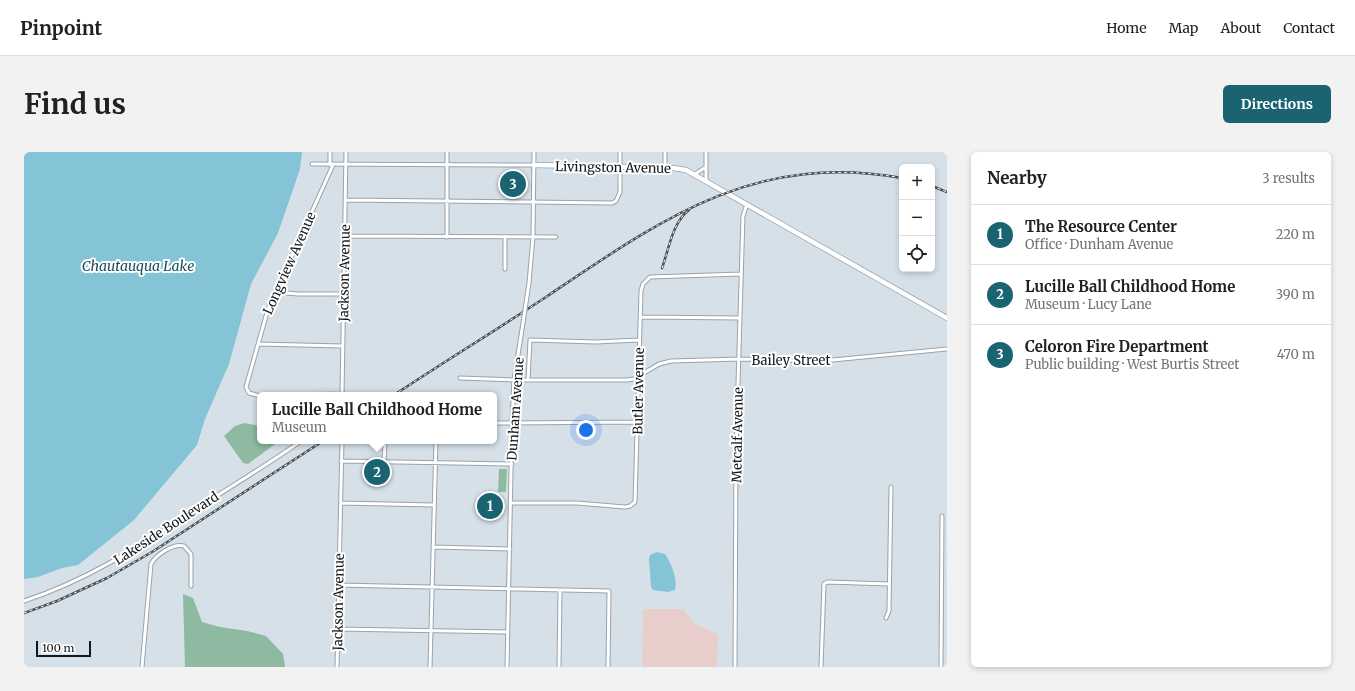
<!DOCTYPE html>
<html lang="en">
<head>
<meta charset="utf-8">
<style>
	:root { --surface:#fff; --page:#f2f2f2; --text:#202124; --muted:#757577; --line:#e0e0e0; --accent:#196470 }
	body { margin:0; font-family:Merriweather,serif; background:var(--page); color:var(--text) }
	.controls { position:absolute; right:12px; top:12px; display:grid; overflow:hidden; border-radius:6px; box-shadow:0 2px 6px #0003 }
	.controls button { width:36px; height:36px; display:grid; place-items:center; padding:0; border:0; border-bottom:1px solid var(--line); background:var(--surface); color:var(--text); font:20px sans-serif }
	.scale { position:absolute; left:12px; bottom:10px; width:55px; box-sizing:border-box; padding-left:4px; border:2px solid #15191c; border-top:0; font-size:11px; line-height:14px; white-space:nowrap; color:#15191c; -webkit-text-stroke:3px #fff; paint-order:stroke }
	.you { position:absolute; left:562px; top:278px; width:14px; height:14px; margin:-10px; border:3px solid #fff; border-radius:50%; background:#1a73e8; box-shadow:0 0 0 6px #1a73e833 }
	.badge { display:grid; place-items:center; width:26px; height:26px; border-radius:50%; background:var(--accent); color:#fff; font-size:13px; font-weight:700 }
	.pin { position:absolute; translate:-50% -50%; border:2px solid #fff; box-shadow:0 1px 4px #0006 }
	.popup { position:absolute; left:233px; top:240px; width:240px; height:52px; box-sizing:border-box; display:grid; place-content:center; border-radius:6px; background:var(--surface); filter:drop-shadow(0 1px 3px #0005); font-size:13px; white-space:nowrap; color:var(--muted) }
	.popup b { font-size:15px; color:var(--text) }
	.popup::after { content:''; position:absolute; left:50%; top:100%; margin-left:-8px; border:8px solid transparent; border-top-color:var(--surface) }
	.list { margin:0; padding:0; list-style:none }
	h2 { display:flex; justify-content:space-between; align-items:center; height:52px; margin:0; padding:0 16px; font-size:17px }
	h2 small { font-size:13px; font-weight:400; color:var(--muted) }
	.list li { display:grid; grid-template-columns:26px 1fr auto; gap:12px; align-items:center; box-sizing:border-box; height:60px; padding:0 16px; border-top:1px solid var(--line) }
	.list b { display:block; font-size:15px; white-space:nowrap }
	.list p { margin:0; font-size:13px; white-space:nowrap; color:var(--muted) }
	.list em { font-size:13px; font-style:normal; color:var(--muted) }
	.icon { flex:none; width:22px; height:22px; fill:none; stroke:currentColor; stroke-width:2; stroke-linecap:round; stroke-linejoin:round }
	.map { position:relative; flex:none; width:923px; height:515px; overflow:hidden; border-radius:6px }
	header { display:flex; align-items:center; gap:24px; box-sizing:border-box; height:56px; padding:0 20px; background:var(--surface); border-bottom:1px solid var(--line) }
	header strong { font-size:19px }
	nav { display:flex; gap:22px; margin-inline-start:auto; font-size:14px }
	.intro { display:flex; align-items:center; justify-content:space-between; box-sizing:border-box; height:96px; padding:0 24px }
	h1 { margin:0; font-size:28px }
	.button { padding:10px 18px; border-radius:6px; background:var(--accent); color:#fff; font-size:14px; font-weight:700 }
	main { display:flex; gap:24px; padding:0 24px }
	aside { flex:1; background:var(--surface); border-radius:6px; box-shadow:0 2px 6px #0003 }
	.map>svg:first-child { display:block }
	.commercial { fill:#e8ceca }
	.green { fill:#8dbaa0 }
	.water { fill:#85c3d6 }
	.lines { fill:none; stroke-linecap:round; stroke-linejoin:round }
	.street-casing { stroke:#99a3ab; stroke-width:5 }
	.secondary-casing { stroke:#99a3ab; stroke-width:6 }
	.street { stroke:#fff; stroke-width:3 }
	.secondary { stroke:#fff; stroke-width:4.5 }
	.rail-casing { stroke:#4a5054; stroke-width:2.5 }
	.rail { stroke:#fff; stroke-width:1; stroke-dasharray:3; stroke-linecap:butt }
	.street-bridge-casing { stroke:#99a3ab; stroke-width:5; stroke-linecap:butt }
	.street-bridge { stroke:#fff; stroke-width:3 }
	.labels { text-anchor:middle; stroke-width:4; stroke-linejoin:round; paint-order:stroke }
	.street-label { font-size:13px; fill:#15191c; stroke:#fff }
	.water-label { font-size:14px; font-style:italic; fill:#174c5b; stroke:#fff }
</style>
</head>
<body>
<header>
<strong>Pinpoint</strong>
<nav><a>Home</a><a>Map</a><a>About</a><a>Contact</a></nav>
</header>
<div class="intro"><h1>Find us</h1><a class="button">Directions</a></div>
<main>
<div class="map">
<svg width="923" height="515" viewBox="0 0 923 515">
	<rect width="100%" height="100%" fill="#d6e0e8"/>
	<path class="commercial" d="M619,457H659L671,472L694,482L693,515H618Z"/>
	<path class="green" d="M220,271L236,274V289H249L251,292L224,312L219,311L200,284L211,274Z
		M475,317H483L482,340H474Z
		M159,442L169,446L178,470L196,475L223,479L242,484L259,502L261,515H161Z"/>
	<path class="water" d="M0,0H278L276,17L254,81L227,132L205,212L181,267L173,293L110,368L54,413L38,416L14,425L0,427Z
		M633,400L641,402C647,410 654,428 651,438L644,440L629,438L627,435L625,407L626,403Z"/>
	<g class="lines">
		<g class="street-casing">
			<path id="street" d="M641,0V15
				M682,0V28
				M288,12L510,13
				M306,13V0
				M671,22L682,15
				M321,48L588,51L592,49L596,40V0
				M321,84L532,85
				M423,85V0
				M481,85V117
				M505,131L509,85L510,0
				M251,140L274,142H319
				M616,165L716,166
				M234,192L319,194
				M436,226L490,228H603L610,227L635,212L647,209L715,207L798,209L923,197
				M504,228L506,188L572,190L615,188
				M263,243L318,242
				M318,243L322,0
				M236,244L225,241L222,235L244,157L309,13
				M470,271L613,270
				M317,309L488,312
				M360,310L361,289
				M317,351L410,353
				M487,351H553L601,355L606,354L611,350L617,139L619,132L626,125L717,122
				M410,395L486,397
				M314,433L585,439L584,515
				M0,449C62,429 114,395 168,360C204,336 242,314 277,289
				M862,466L865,459L867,335
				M313,477L484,480
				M118,515L127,412C132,403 149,391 160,394L167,402V434
				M313,515L318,289
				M406,515L412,289
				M483,515L488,271L490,228L499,171
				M535,515L536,439
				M711,515L712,298L719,64L723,52
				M797,515L800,432L803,430L865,432
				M917,515L918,364"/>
		</g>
		<g class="secondary-casing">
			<path id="secondary" d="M510,13L649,16L662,18L923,166"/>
		</g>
		<use href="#street" class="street"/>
		<use href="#secondary" class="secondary"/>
		<g class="rail-casing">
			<path id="rail" d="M908,34L923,40
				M638,116C645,97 648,71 665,58
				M370,243C420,210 472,178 522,145C638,67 730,0 878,26
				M0,461L33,449L83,426L128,400L299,289"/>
		</g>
		<use href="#rail" class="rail"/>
		<g class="street-bridge-casing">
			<path id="street-bridge" d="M499,171L505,131"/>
		</g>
		<use href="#street-bridge" class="street-bridge"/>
	</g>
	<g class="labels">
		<g class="street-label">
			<text transform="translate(589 15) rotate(1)" y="5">Livingston Avenue</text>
			<text transform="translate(265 111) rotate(-66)" y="5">Longview Avenue</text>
			<text transform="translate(320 121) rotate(-89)" y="5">Jackson Avenue</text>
			<text x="767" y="213">Bailey Street</text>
			<text transform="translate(614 239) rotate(-89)" y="5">Butler Avenue</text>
			<text transform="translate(491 257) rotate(-86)" y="5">Dunham Avenue</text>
			<text transform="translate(713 283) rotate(-89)" y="5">Metcalf Avenue</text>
			<text transform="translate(142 376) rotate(-33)" y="5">Lakeside Boulevard</text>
			<text transform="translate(314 450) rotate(-89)" y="5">Jackson Avenue</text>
		</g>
		<g class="water-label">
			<text x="114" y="119">Chautauqua Lake</text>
		</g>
	</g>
</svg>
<div class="controls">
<button>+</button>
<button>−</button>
<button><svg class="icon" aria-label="locate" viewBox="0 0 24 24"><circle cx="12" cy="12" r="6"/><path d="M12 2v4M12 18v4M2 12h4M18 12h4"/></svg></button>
</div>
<div class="scale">100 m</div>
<div class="you"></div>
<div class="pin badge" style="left:466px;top:354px">1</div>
<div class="pin badge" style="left:353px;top:320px">2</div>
<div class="popup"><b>Lucille Ball Childhood Home</b>Museum</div>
<div class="pin badge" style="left:489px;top:32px">3</div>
</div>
<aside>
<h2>Nearby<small>3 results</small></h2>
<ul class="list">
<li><span class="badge">1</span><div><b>The Resource Center</b><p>Office · Dunham Avenue</p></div><em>220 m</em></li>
<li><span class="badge">2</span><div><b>Lucille Ball Childhood Home</b><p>Museum · Lucy Lane</p></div><em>390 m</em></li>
<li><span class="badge">3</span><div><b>Celoron Fire Department</b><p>Public building · West Burtis Street</p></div><em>470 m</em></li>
</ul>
</aside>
</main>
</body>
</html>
